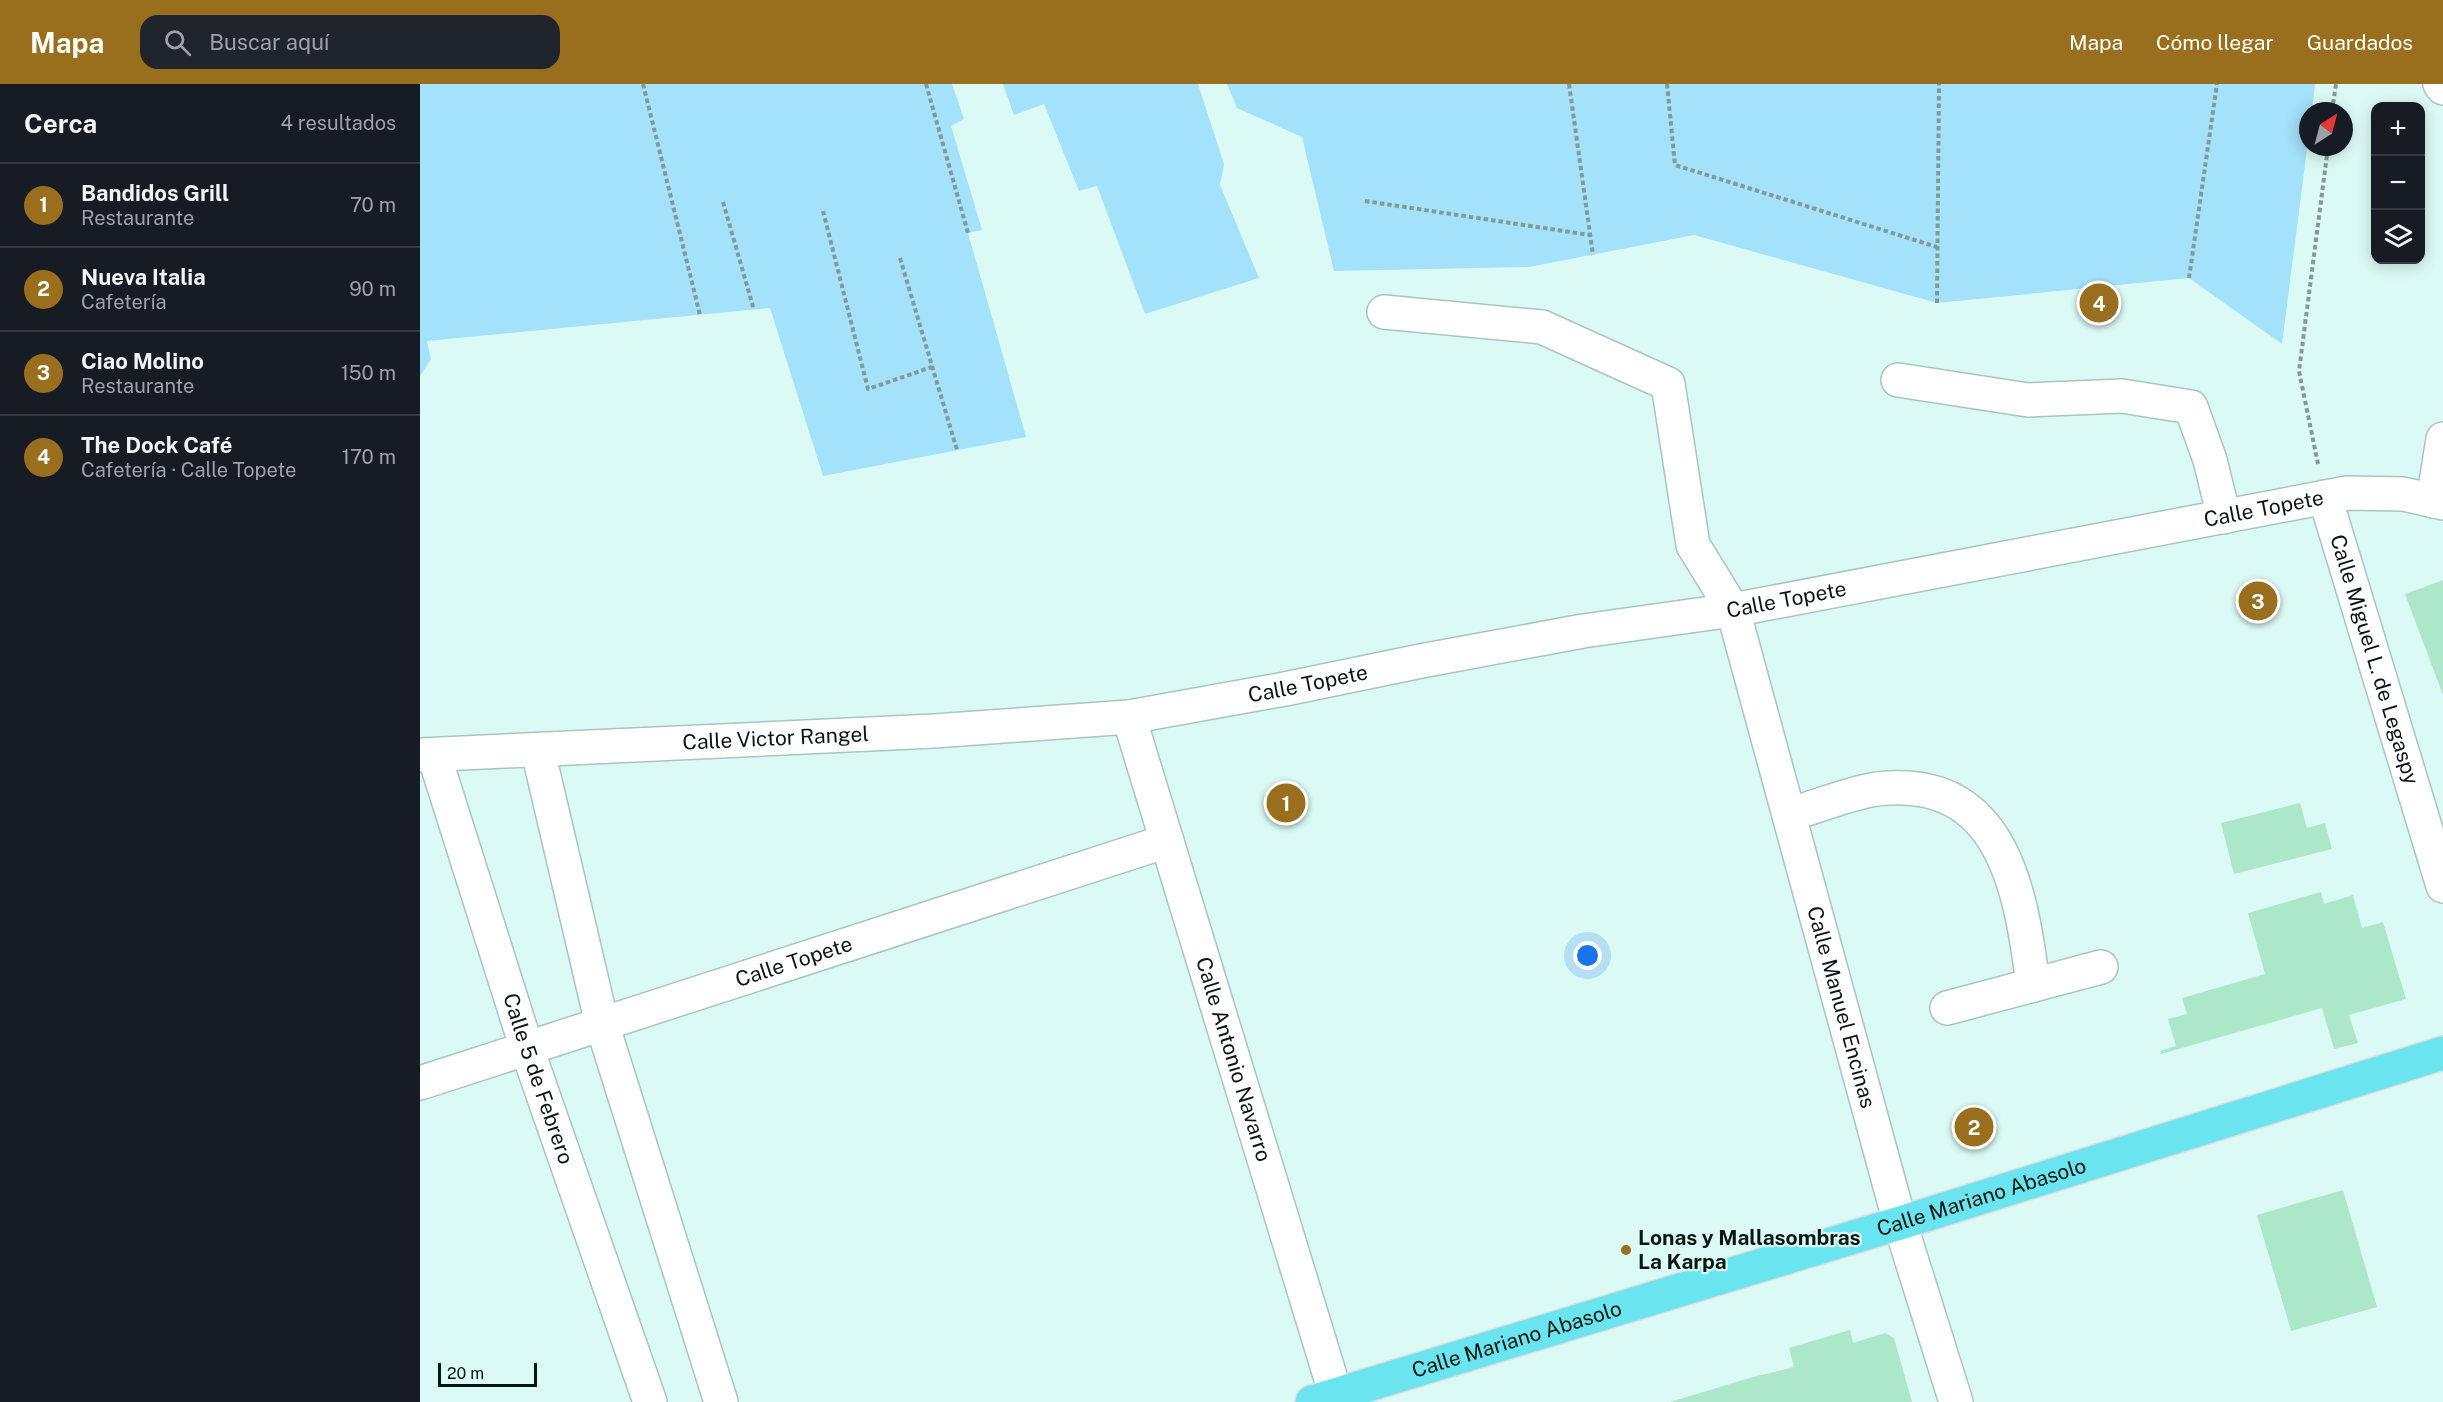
<!DOCTYPE html>
<html lang="es">
<head>
<meta charset="utf-8">
<style>
	:root { --surface:#171b24; --page:#20242c; --text:#f1f3f6; --muted:#9ea1a6; --line:#363941; --accent:#996e1c }
	body { margin:0; font-family:"Public Sans",sans-serif; background:var(--page); color:var(--text) }
	.controls { position:absolute; right:18px; top:18px; display:grid; overflow:hidden; border-radius:12px; box-shadow:0 3px 15px #0003 }
	.controls button { width:54px; height:54px; display:grid; place-items:center; padding:0; border:0; border-bottom:2px solid var(--line); background:var(--surface); color:var(--text); font:30px sans-serif }
	.compass { position:absolute; left:1879px; top:18px; width:54px; height:54px; border-radius:50%; background:var(--surface); box-shadow:0 3px 15px #0003; rotate:36deg }
	.scale { position:absolute; left:18px; bottom:15px; width:99px; box-sizing:border-box; padding-left:6px; border:3px solid #0b1614; border-top:0; font-size:16px; line-height:21px; white-space:nowrap; color:#0b1614; -webkit-text-stroke:4px #dcfaf5; paint-order:stroke }
	.you { position:absolute; left:1168px; top:872px; width:21px; height:21px; margin:-15px; border:4px solid #fff; border-radius:50%; background:#1a73e8; box-shadow:0 0 0 9px #1a73e833 }
	.badge { display:grid; place-items:center; width:39px; height:39px; border-radius:50%; background:var(--accent); color:#fff; font-size:20px; font-weight:700 }
	.pin { position:absolute; translate:-50% -50%; border:3px solid #fff; box-shadow:0 2px 6px #0006 }
	.list { margin:0; padding:0; list-style:none }
	h2 { display:flex; justify-content:space-between; align-items:center; height:78px; margin:0; padding:0 24px; font-size:26px }
	h2 small { font-size:20px; font-weight:400; color:var(--muted) }
	.list li { display:grid; grid-template-columns:39px 1fr auto; gap:18px; align-items:center; box-sizing:border-box; height:84px; padding:0 24px; border-top:2px solid var(--line) }
	.list b { display:block; font-size:22px; white-space:nowrap }
	.list p { margin:0; font-size:20px; white-space:nowrap; color:var(--muted) }
	.list em { font-size:20px; font-style:normal; color:var(--muted) }
	.icon { flex:none; width:33px; height:33px; fill:none; stroke:currentColor; stroke-width:2; stroke-linecap:round; stroke-linejoin:round }
	.map { position:relative; flex:none; width:2023px; height:1318px; overflow:hidden }
	header { display:flex; align-items:center; gap:36px; box-sizing:border-box; height:84px; padding:0 30px; background:var(--accent); color:#fff }
	header strong { font-size:28px }
	nav { display:flex; gap:33px; margin-inline-start:auto; font-size:21px }
	.search { width:420px; height:54px; background:var(--page); display:flex; align-items:center; gap:15px; box-sizing:border-box; padding:0 21px; border-radius:18px; color:var(--muted); font-size:22px }
	main { display:flex }
	aside { flex:1; background:var(--surface) }
	.map>svg:first-child { display:block }
	.water { fill:#a4e1fb }
	.building { fill:#ade7ca }
	.lines { fill:none; stroke-linecap:round; stroke-linejoin:round }
	.minor-casing { stroke:#a8c6c1; stroke-width:36 }
	.major-casing { stroke:#dddede; stroke-width:36 }
	.path { stroke:#849a97; stroke-width:4; stroke-dasharray:4.5 3; stroke-linecap:butt }
	.minor { stroke:#fff; stroke-width:33 }
	.major { stroke:#6ae4ee; stroke-width:33 }
	.poi-dot { fill:#996e1c; stroke:#dcfaf5; stroke-width:2 }
	.labels { text-anchor:middle; stroke-width:4.5; stroke-linejoin:round; paint-order:stroke }
	.street-label { font-size:21px; fill:#0b1614; stroke:#dcfaf5 }
	.poi-label { font-size:21px; font-weight:bold; fill:#0b1614; stroke:#dcfaf5; text-anchor:start }
</style>
</head>
<body>
<header>
<strong>Mapa</strong>
<div class="search"><svg class="icon" aria-label="search" viewBox="0 0 24 24"><circle cx="10" cy="10" r="6"/><path d="M15 15l6 6"/></svg>Buscar aquí</div>
<nav><a>Mapa</a><a>Cómo llegar</a><a>Guardados</a></nav>
</header>
<main>
<aside>
<h2>Cerca<small>4 resultados</small></h2>
<ul class="list">
<li><span class="badge">1</span><div><b>Bandidos Grill</b><p>Restaurante</p></div><em>70 m</em></li>
<li><span class="badge">2</span><div><b>Nueva Italia</b><p>Cafetería</p></div><em>90 m</em></li>
<li><span class="badge">3</span><div><b>Ciao Molino</b><p>Restaurante</p></div><em>150 m</em></li>
<li><span class="badge">4</span><div><b>The Dock Café</b><p>Cafetería · Calle Topete</p></div><em>170 m</em></li>
</ul>
</aside>
<div class="map">
<svg width="2023" height="1318" viewBox="0 0 2023 1318">
	<rect width="100%" height="100%" fill="#dcfaf5"/>
	<path class="water" d="M0,0H532L544,35L531,42L562,146L548,149L606,353L403,392L350,224L7,257L11,275L0,292Z
		M583,0H778L804,80L800,101L839,194L725,230L677,102L659,107L624,20L594,31Z
		M807,0H1895L1892,27H1888V57L1862,260L1769,194L1517,219L1274,151L1109,183L914,187L882,53L817,24Z"/>
	<path class="building" d="M2023,496V611L1985,510Z
		M1880,719L1887,744L1905,739L1912,765L1814,790L1801,739Z
		M1901,808L1904,820L1933,811L1942,844L1963,838L1986,915L1929,931L1938,959L1914,965L1902,924L1741,970L1740,967L1756,962L1748,935L1767,930L1762,914L1845,890L1828,829Z
		M1923,1106L1957,1223L1871,1247L1837,1131Z
		M1430,1246L1433,1259L1465,1249L1474,1254L1492,1318H1250L1333,1293L1374,1283L1369,1264Z"/>
	<g class="lines">
		<g class="minor-casing">
			<g id="minor">
				<path d="M2020,0L2023,4"/>
				<path id="s1" d="M964,228L1122,243L1248,300L1273,461L1313,526L1480,1139L1536,1318"/>
				<path d="M1478,296L1608,316L1702,312L1771,323L1790,376L1804,433"/>
				<path id="s2" d="M1905,413L2023,802"/>
				<path d="M2013,417L2023,355"/>
				<path id="s3" d="M709,633L918,1318"/>
				<path d="M118,667L182,940L301,1318"/>
				<path id="s4" d="M0,671L514,647L709,633L865,605L1001,577L1163,547L1313,526L1927,409L1983,410L2023,419"/>
				<path id="s5" d="M14,671L107,965L230,1318"/>
				<path d="M1369,731C1395,723 1430,709 1457,705C1582,690 1601,805 1613,901"/>
				<path d="M1527,924L1681,883"/>
				<path id="s6" d="M0,999L747,757"/>
			</g>
		</g>
		<g class="major-casing">
			<g id="major">
				<path id="s7" d="M892,1318L1480,1139L2023,969"/>
			</g>
		</g>
		<path class="path" d="M223,0L280,231
			M506,0L548,149
			M1149,0L1173,171
			M1247,0L1255,81L1517,163
			M1912,27L1916,0
			M945,117L1170,151
			M303,118L334,226
			M403,127L448,305L512,283
			M480,174L537,366
			M1769,194L1797,0
			M1517,219L1519,0
			M1898,380L1879,287L1908,63"/>
		<use href="#minor" class="minor"/>
		<use href="#major" class="major"/>
	</g>
	<circle class="poi-dot" cx="1206" cy="1166" r="6"/>
	<g class="labels">
		<g class="street-label">
			<text dy="7" stroke="none"><textPath href="#s4" startOffset="1864">Calle Topete</textPath></text>
			<text dy="7" stroke="none"><textPath href="#s4" startOffset="1378">Calle Topete</textPath></text>
			<text dy="7" stroke="none"><textPath href="#s2" startOffset="170">Calle Miguel L. de Legaspy</textPath></text>
			<text dy="7" stroke="none"><textPath href="#s4" startOffset="892">Calle Topete</textPath></text>
			<text dy="7" stroke="none"><textPath href="#s4" startOffset="356">Calle Victor Rangel</textPath></text>
			<text dy="7" stroke="none"><textPath href="#s6" startOffset="393">Calle Topete</textPath></text>
			<text dy="7" stroke="none"><textPath href="#s1" startOffset="948">Calle Manuel Encinas</textPath></text>
			<text dy="7" stroke="none"><textPath href="#s3" startOffset="358">Calle Antonio Navarro</textPath></text>
			<text dy="7" stroke="none"><textPath href="#s5" startOffset="340">Calle 5 de Febrero</textPath></text>
			<text dy="7" stroke="none"><textPath href="#s7" startOffset="700">Calle Mariano Abasolo</textPath></text>
			<text dy="7" stroke="none"><textPath href="#s7" startOffset="214">Calle Mariano Abasolo</textPath></text>
		</g>
		<g class="poi-label">
			<text x="1218" y="1161">Lonas y Mallasombras<tspan x="1218" dy="24">La Karpa</tspan></text>
		</g>
	</g>
</svg>
<div class="controls">
<button>+</button>
<button>−</button>
<button><svg class="icon" aria-label="layers" viewBox="0 0 24 24"><path d="M12 4l9 5-9 5-9-5zM3 14l9 5 9-5"/></svg></button>
</div>
<svg class="compass" viewBox="-18 -18 36 36"><path d="M0-13l5 13h-10z" fill="#e53935"/><path d="M0 13l5-13h-10z" fill="#9ea1a6"/></svg>
<div class="scale">20 m</div>
<div class="you"></div>
<div class="pin badge" style="left:866px;top:719px">1</div>
<div class="pin badge" style="left:1554px;top:1043px">2</div>
<div class="pin badge" style="left:1838px;top:517px">3</div>
<div class="pin badge" style="left:1679px;top:219px">4</div>
</div>
</main>
</body>
</html>
